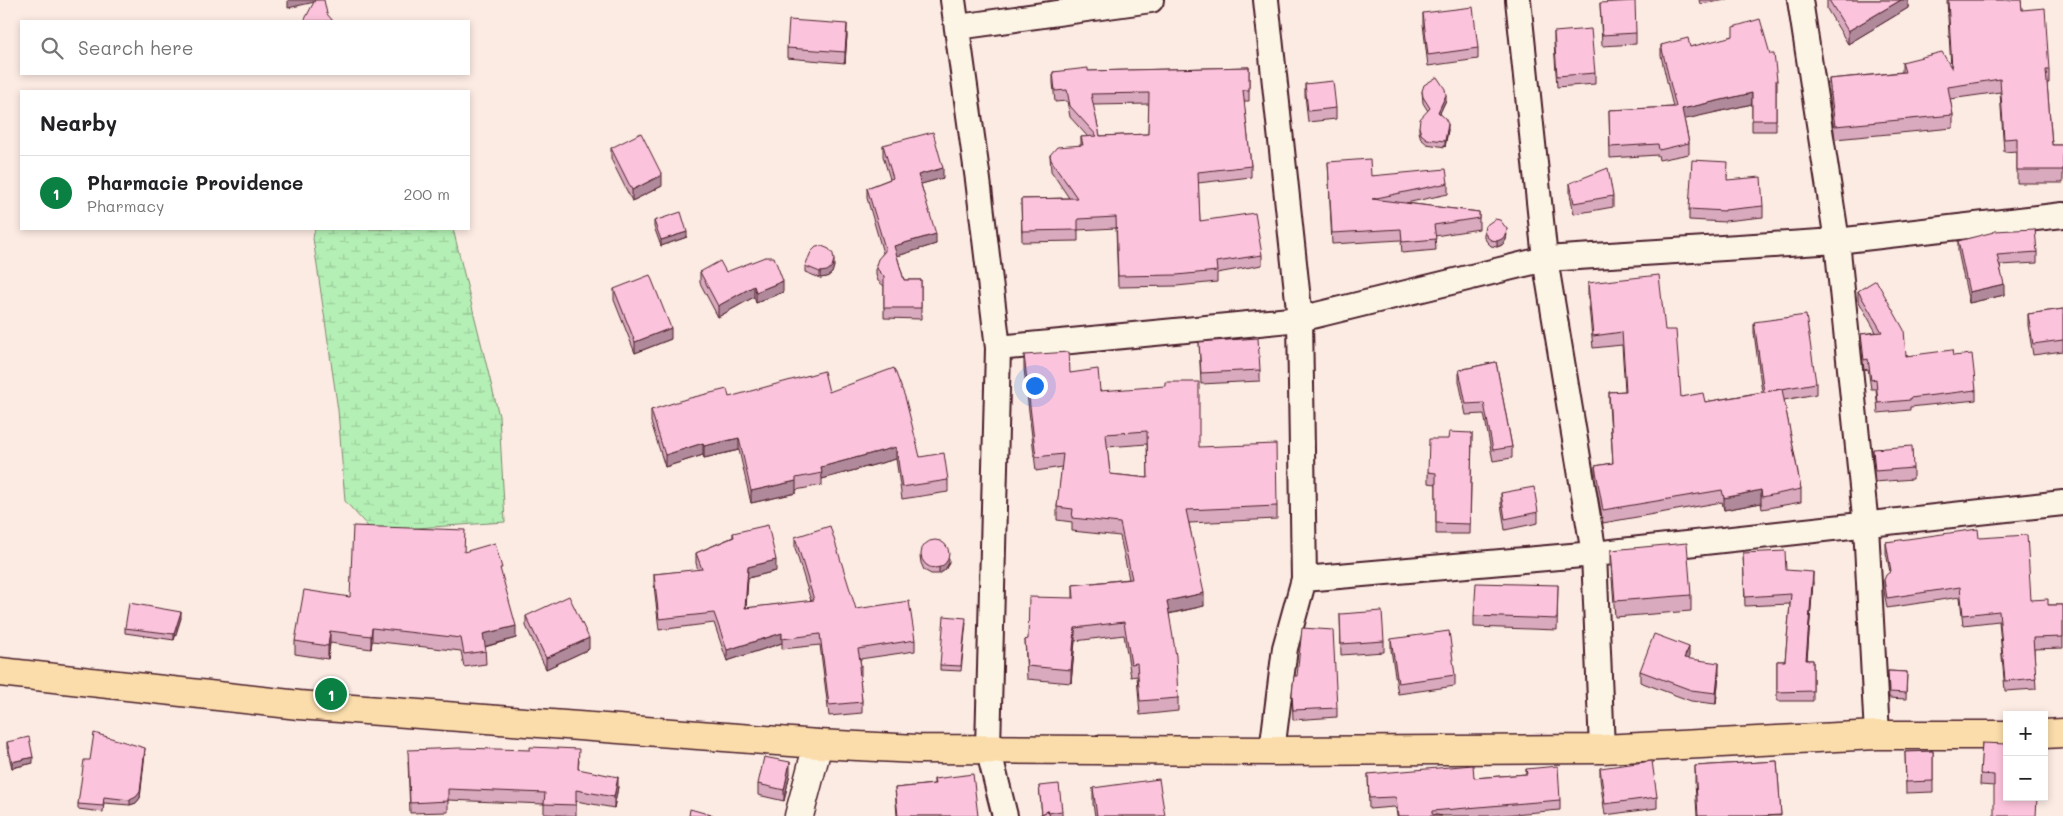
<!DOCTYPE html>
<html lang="en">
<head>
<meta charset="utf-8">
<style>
	:root { --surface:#fff; --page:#f6f6f6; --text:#202124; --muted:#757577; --line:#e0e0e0; --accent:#0b8043 }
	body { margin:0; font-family:Mali,sans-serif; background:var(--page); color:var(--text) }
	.controls { position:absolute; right:15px; bottom:15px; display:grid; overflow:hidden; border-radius:0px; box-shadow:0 2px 8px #0003 }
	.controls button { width:45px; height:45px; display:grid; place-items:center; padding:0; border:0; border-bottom:1px solid var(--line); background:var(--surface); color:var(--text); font:25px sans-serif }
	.you { position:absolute; left:1034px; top:385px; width:18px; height:18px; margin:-12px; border:4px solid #fff; border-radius:50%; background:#1a73e8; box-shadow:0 0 0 8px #1a73e833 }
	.badge { display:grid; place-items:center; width:32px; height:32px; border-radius:50%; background:var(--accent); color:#fff; font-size:16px; font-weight:700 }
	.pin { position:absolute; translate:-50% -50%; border:2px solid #fff; box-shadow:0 1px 5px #0006 }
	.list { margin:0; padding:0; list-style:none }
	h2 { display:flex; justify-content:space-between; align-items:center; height:65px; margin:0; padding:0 20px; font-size:21px }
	h2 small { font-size:16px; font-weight:400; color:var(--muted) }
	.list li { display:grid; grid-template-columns:32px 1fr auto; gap:15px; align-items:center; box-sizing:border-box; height:75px; padding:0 20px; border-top:1px solid var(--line) }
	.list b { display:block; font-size:19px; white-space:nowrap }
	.list p { margin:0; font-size:16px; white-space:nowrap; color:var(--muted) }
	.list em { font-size:16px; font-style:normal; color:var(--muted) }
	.icon { flex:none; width:28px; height:28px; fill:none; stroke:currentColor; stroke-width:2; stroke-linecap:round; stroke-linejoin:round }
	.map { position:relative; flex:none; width:2063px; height:816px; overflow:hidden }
	.search { position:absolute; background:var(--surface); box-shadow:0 2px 8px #0003; left:20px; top:20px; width:450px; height:55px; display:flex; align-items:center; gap:12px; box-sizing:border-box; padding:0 18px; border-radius:0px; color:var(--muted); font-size:19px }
	.panel { position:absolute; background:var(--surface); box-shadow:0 2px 8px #0003; left:20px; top:90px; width:450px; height:140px; border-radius:0px }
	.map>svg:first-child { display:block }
	.wetland { fill:url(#wetland-marsh); stroke:#7f8870 }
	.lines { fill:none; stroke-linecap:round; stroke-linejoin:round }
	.minor-casing { stroke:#4a1f2b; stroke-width:28 }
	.tertiary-casing { stroke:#4a1f2b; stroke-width:31 }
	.primary-casing { stroke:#4a1f2b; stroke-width:31 }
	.minor { stroke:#fcf5e5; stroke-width:24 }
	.tertiary { stroke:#fcf5e5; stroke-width:28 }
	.primary { stroke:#fbddab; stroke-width:28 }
	.wall { fill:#d9a9bd; stroke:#4a1f2b; fill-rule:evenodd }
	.shaded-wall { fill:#b0899a; stroke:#4a1f2b }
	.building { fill:#fcc4dc; stroke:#4a1f2b; fill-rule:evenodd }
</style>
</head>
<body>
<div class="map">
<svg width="2063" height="816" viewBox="0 0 2063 816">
	<defs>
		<pattern id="wetland-marsh" width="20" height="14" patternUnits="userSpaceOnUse" patternTransform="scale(1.25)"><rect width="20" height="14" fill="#b4f0b5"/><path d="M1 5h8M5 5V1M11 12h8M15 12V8" fill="none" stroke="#9ccd9c"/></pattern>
	</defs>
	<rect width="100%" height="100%" fill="#fcebe3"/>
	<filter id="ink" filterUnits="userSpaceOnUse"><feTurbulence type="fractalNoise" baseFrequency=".02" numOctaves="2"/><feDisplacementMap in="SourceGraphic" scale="10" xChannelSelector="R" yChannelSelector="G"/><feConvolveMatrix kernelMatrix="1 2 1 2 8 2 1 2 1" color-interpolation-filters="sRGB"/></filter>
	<g filter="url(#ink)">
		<path class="wetland" d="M315,229H453L499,416L505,522L372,531L345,501L338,410L313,238Z"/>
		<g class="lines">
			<g class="minor-casing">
				<path id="minor" d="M953,0L978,180L998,348L988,748L1005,816
					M1266,0L1300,319L1304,579L1285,648L1272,751
					M1518,0L1545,259L1594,554L1602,749
					M1800,0L1837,241L1866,526L1877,735
					M958,27L1151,0
					M998,348L1300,319L1545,259L1837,241L2063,215
					M1304,579L1594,554L2063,503"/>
			</g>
			<g class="tertiary-casing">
				<path id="tertiary" d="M799,816L818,744"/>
			</g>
			<g class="primary-casing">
				<path id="primary" d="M0,672L299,705L818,744L917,749L1272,751L1602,749L1877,735H2007
					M2044,734L2063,733"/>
			</g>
			<use href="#minor" class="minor"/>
			<use href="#tertiary" class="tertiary"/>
			<use href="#primary" class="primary"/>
		</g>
		<path class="wall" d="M1699,0H1727L1700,4Z
			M1827,0H1908V8L1848,44L1827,9Z
			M1947,0H2021L2022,10L2049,70V83H2047L2052,145H2063V183H2017V151L2004,152L2000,92L1950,99L1953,115V128L1835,139L1829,92V79L1902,72V62L1951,68Z
			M1600,3L1636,33V44L1602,46Z
			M1423,13L1478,48V59L1428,66L1423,24Z
			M1554,32L1595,73V84L1557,87L1554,43Z
			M847,35L845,63L787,58V48Z
			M1661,45L1690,47L1777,80V91H1776V131H1752V104L1684,119L1689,143V154L1659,160L1658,155L1610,158L1609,110L1673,107L1661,56Z
			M1249,67V101H1244L1251,166V177L1198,183L1200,221L1262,255V265L1217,273V282L1177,286L1118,287L1116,228L1078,230V241L1022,242L1021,199L1069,198L1051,171L1050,155L1081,145V137H1088L1070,117L1067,101L1055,102L1053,83V72ZM1149,104L1148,134L1100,136L1093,105Z
			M1305,84L1336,108V119L1308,122L1305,95Z
			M1422,91L1446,100L1440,113L1448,130L1445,147L1427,144L1421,139L1419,132V127L1428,111L1423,103Z
			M883,145L943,178L921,184L936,244L897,256L904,280H921V319L884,318V286L878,281L876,275V265L883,253L867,198V188L890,179L883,156Z
			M611,148L662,186L632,201L611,159Z
			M1328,162L1371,176L1448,183V194L1406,203L1479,212V229L1435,236L1436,250L1402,253L1401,240L1332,244Z
			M1727,180L1763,206V217L1725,221V222L1689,220V209Z
			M1570,183L1613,196V207L1574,214L1570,194Z
			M654,221L687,237L661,246L654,227Z
			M1484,231L1507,234L1506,240L1502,245L1497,247L1491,246L1487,242L1484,237Z
			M1958,241L2037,252V263L2000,265L2004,295L1969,303L1958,251Z
			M805,266H834L832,273L827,277L820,278L805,272Z
			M700,272H726L783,292L756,303L754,297L718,317L700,283Z
			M1588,283L1665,330L1681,397L1705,402L1762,392L1754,333V322L1816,383V394L1784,400L1801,489V502L1762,509L1761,503L1724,510L1722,502L1603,523L1595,478V466L1613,463L1609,404V392L1625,391L1622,345L1593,348L1588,296Z
			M614,289L671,339L635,353L614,300Z
			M1858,291L1906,356H1953L1976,390V400L1910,407V410L1878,413L1876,389H1871L1868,369L1864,370L1861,344V334L1876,332L1858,300Z
			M2063,309V351L2033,355L2028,325V314Z
			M1199,342L1260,370V381L1201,384Z
			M1024,355L1070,373L1199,447L1277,506V519L1189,523L1204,606L1169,614L1178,698V711L1140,715L1137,676L1131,677L1124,635L1075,641L1071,683L1027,679L1025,640L1028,639L1073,598V585L1129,579L1120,536L1072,531V522L1057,520V507L1062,467L1036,471L1024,369ZM1147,444L1148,478L1110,474L1107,447Z
			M1496,362L1512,447V458L1493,461L1484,414L1466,415L1459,381V370Z
			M829,392L920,457L948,480V492L902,499L896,459L822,479V485L796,490V493L751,503L739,450L704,458L703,455L665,467L651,422V410Z
			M1472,433L1470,534H1436V484L1428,483V472L1448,439Z
			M1873,449L1913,468V479L1875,482L1873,460Z
			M1501,493L1538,512V523L1505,530L1501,504Z
			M733,533L776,571L748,578L746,608L811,601L795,548V537L856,609L915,640V651L860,659L861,666V676L860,677L862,702V713L829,716L820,645L782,649V643L727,661L714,623L659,630L654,585V574L698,570L696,563V553L733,537Z
			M1979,538L2031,600L2048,605H2063V648L2034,649L2036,689L2005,691L1999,621L1963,625L1960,597L1887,608L1884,591V580L1890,572L1886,553V542Z
			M1611,550L1691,595V611L1615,617L1611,566Z
			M464,552L502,576L516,638L485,647L486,664L464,667L461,651L372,641L371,649L330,643L328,659L295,654V641L350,597Z
			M1743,553L1813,582L1807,660H1813V701H1777V661H1785L1790,604L1745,606Z
			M920,556L949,563L945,570L939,574H931L924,570L921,563Z
			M1558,585L1557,630L1474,627V616Z
			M1340,614L1384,641V652L1341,655Z
			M526,616L589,649L546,669L526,626Z
			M181,618L174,640L125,633V628Z
			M966,623L961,671L940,670V665Z
			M1391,639L1455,675V686L1398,694L1391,650Z
			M1689,658L1688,659L1719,674L1716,704L1691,701L1640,682V671Z
			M1888,671L1907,672L1906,699L1889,698Z
			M1292,694L1337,708V717L1293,720Z
			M7,742L33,763L12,768L7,748Z
			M1982,743L2007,797L1994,786L1980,785Z
			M1933,751V792L1906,793L1905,752Z
			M145,754L140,798L136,803L130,805L104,803L103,812L78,809V804L90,760Z
			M579,760L578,769L618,787L614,808L576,801V816L544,814V804L448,800V812L410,813L408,761Z
			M1777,761L1781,816H1697L1695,782V766Z
			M1600,768L1657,797V808L1605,815L1600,779Z
			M1526,769L1560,800V810L1491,816H1397L1396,809L1394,807L1369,809L1368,774L1474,778L1526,774Z
			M790,773L784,801L758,795V784Z
			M934,779L978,816H897L895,788L934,784Z
			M1039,786L1062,811V816H1038L1042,814Z
			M1093,788L1165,816H1095L1093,804Z"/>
		<path class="shaded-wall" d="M288,0H319V1L288,8Z
			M1901,0H1908V8L1848,44V31Z
			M847,24V35L845,63V52Z
			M1752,93V104L1682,120V109Z
			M1446,95V100L1438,117V112Z
			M1448,124V130L1445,147V141Z
			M943,168V178L918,185V175Z
			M662,175V186L632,201V190Z
			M1507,229L1506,240L1502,245L1497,247V241Z
			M687,232V237L661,246V240Z
			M936,234V244L894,257V246Z
			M834,260V266L832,273L827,277L820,278V272Z
			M783,281V292L756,303V292Z
			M2004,284V295L1969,303V292Z
			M754,286V297L718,317V306Z
			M671,328V339L635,353V342Z
			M739,438V450L704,458V446Z
			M703,443V455L665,467V455Z
			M896,447V459L822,479L821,467Z
			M796,481V493L751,503V491Z
			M1761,490V503L1724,510V498Z
			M949,558V563L945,570L939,574V568Z
			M776,560V571L748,578L745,619L748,567Z
			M1813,572V582L1806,669V660Z
			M1204,593V606L1167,614V601Z
			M181,612V618L174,640V634Z
			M516,626V638L483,647V634Z
			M372,628V641L371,649V636Z
			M1075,628V641L1071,683V670Z
			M330,631V643L328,659V646Z
			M782,633V643L727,661V650Z
			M589,638V649L546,669V658Z
			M1689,647V658L1684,669V658Z
			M1719,663V674L1716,704V693Z
			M145,748L140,798L136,803L130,805V800Z
			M33,757V763L12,768V762Z
			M790,762V773L784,801V790Z
			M618,777V787L614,808V797Z"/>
		<path class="building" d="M315,0H324L327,14L333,21H304Z
			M1829,0H1901L1848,31Z
			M1948,0H2021L2022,10L2045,8L2049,70H2046L2052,145H2063V170H2017V138L2004,139L2000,79L1948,87L1953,115L1835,126L1829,79L1905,72L1902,62L1942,52L1952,69Z
			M1635,1L1636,33L1602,35L1600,3Z
			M1473,7L1478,48L1428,55L1423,13Z
			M1760,19L1770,54H1774L1777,80H1776V120H1752V93L1682,109L1689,143L1659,150L1658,144L1610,147L1609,110L1676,107L1661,45L1688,38L1690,47L1733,36V27Z
			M789,20L847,24L845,52L787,48Z
			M1591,29L1595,73L1557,76L1554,32Z
			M1249,67V90H1243L1251,166L1198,172L1200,221L1255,213L1262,255L1216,262L1217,271L1177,275L1118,276L1116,217L1078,219V230L1022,231L1021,199L1077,198L1051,160L1050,155L1057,147L1083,145L1081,137L1097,136L1070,106L1067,90L1055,91L1053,72L1088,68V71ZM1149,93L1148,134L1100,136L1091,94Z
			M1437,77L1445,89L1446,95L1438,112L1445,118L1448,124L1445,141L1427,139L1421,134L1419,127L1420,119L1430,108L1423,97L1422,91L1424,85Z
			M1333,81L1336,108L1308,111L1305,84Z
			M933,132L943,168L918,175L936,234L894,246L904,280H921V308H884V276L878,270L876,265L878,259L885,251V248L867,188L893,178L883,145Z
			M641,133L662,175L632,190L611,148Z
			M1370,159L1371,176L1446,169L1448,183L1372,199L1479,212V218L1434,225L1436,239L1402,242L1401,229L1332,233L1328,162Z
			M1692,160L1728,162L1727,180L1761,177L1763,206L1725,210V211L1689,209Z
			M1608,168L1613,196L1574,203L1570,183Z
			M681,212L687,232L661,240L654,221Z
			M1495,219L1500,220L1507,229L1506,234L1502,239L1497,241L1491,240L1487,237L1484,231L1485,226Z
			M2035,229L2037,252L1997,255L2004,284L1969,292L1958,241L1994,232V231Z
			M822,246L829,249L833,254L834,260L832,267L827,271L820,272L805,266L811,252L816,247Z
			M765,257H774L783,281L756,292L754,286L718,306L700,272L720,261L726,272Z
			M650,275L671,328L635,342L614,289Z
			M1659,275L1665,330H1676L1681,397L1703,393L1705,402L1782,389L1801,489L1762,497L1761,490L1724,498L1722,490L1603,510L1595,466L1613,463L1609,392L1626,391L1622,332L1593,336L1588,283Z
			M1876,280L1904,330L1906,356L1952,350L1953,356L1972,354L1976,390L1910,398V400L1878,403L1876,379L1871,380L1868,359L1864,360L1861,334L1882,332L1858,291Z
			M2063,309V340L2033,344L2028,314Z
			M1806,315L1816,383L1764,392L1754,322Z
			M1258,338L1260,370L1201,373L1199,342Z
			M1069,352L1070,373L1098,369L1100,391L1165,386V382H1199V447L1276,444L1277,506L1186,510L1204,593L1167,601L1176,656L1178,698L1140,701L1137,663L1131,664L1124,622L1075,628L1071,670L1027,666L1025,640L1028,639L1029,597L1074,598L1073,585L1132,579L1120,523L1072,518L1073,509L1057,507L1063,454L1036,457L1024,355ZM1147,431L1148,478L1110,474L1106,434Z
			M1496,362L1512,447L1493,450L1484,403L1466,404L1459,370Z
			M894,368L905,397L920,457L944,453L948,480L902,487L896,447L821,467L822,473L796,478V481L751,491L739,438L704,446L703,443L665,455L651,410L686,399L727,389L729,397L824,371L829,392Z
			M1449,432L1472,433L1470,524L1436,523V473L1428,472L1429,439H1448Z
			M1912,446L1913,468L1875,471L1873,449Z
			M1534,487L1538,512L1505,519L1501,493Z
			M768,525L776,560L748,567L745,608L814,600L795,537L830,526L856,609L909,601L915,640L858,649L861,666H859L862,702L829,705L820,634L782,639V633L727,650L714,613L659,619L654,574L702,569L696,553L734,537L733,533Z
			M353,526L465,530L464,552L495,543L502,568H500L516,626L483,634L486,651L464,654L461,638L372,628L371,636L330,631L328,646L295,641L304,590L350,597Z
			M1978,529L1979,538L2027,535L2031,600L2048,599V605H2063V637L2033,638L2036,678L2005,681L1999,611L1963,615L1960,587L1887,598L1884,580L1886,575L1891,571L1886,542Z
			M921 554a14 14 0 1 1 28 0a14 14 0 1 1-28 0Z
			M1687,543L1691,595L1615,601L1611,550Z
			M1785,551L1786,570L1813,572L1806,660H1813V691L1777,692V661H1785L1791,594L1745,597L1743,553Z
			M1476,583L1558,585L1557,619L1474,616Z
			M569,596L589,638L546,658L526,616Z
			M129,603L181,612L174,634L125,628Z
			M1382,611L1384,641L1341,644L1340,614Z
			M944,616L966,618L961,666L940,665Z
			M1302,628L1333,630L1337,708L1293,710L1292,694L1294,676H1297Z
			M1449,631L1455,675L1398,683L1391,639Z
			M1654,634L1689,647L1684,658L1719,663L1716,693L1691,690L1640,671Z
			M1888,671L1907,672L1906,693L1889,692Z
			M94,733L145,748L140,792L136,797L130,800L104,797L103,806L78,804L84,760H90Z
			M29,737L33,757L12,762L7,742Z
			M1982,743L2007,744V797H2037L2036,816H1994V775L1980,774Z
			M530,747L579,749L578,769L618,777L614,797L576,790V805L544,804L545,793L448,789V801L410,803L408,750L460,748L530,750Z
			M1933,751V781L1906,782L1905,752Z
			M764,757L790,762L784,790L758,784Z
			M1652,761L1657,797L1605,804L1600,768Z
			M1777,761L1781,815L1762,816H1698L1695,766Z
			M1473,765L1474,778L1527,774L1526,769L1558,766L1560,800L1432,811V814L1442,816H1398L1396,798L1394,797L1369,798L1368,774Z
			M973,774L978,816H898L895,788L935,784L934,779Z
			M1159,779L1165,816H1097L1093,788Z
			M1059,784L1062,811L1048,813V811L1042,814L1039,786Z
			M690,809L715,816H689Z
			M1048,811L1050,816H1038Z"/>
	</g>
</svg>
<div class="controls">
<button>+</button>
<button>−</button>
</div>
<div class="you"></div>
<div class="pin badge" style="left:331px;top:694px">1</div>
<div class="search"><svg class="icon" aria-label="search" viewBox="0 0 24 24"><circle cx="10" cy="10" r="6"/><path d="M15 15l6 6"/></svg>Search here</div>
<section class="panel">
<h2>Nearby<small></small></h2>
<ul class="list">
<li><span class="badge">1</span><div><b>Pharmacie Providence</b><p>Pharmacy</p></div><em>200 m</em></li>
</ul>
</section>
</div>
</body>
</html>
